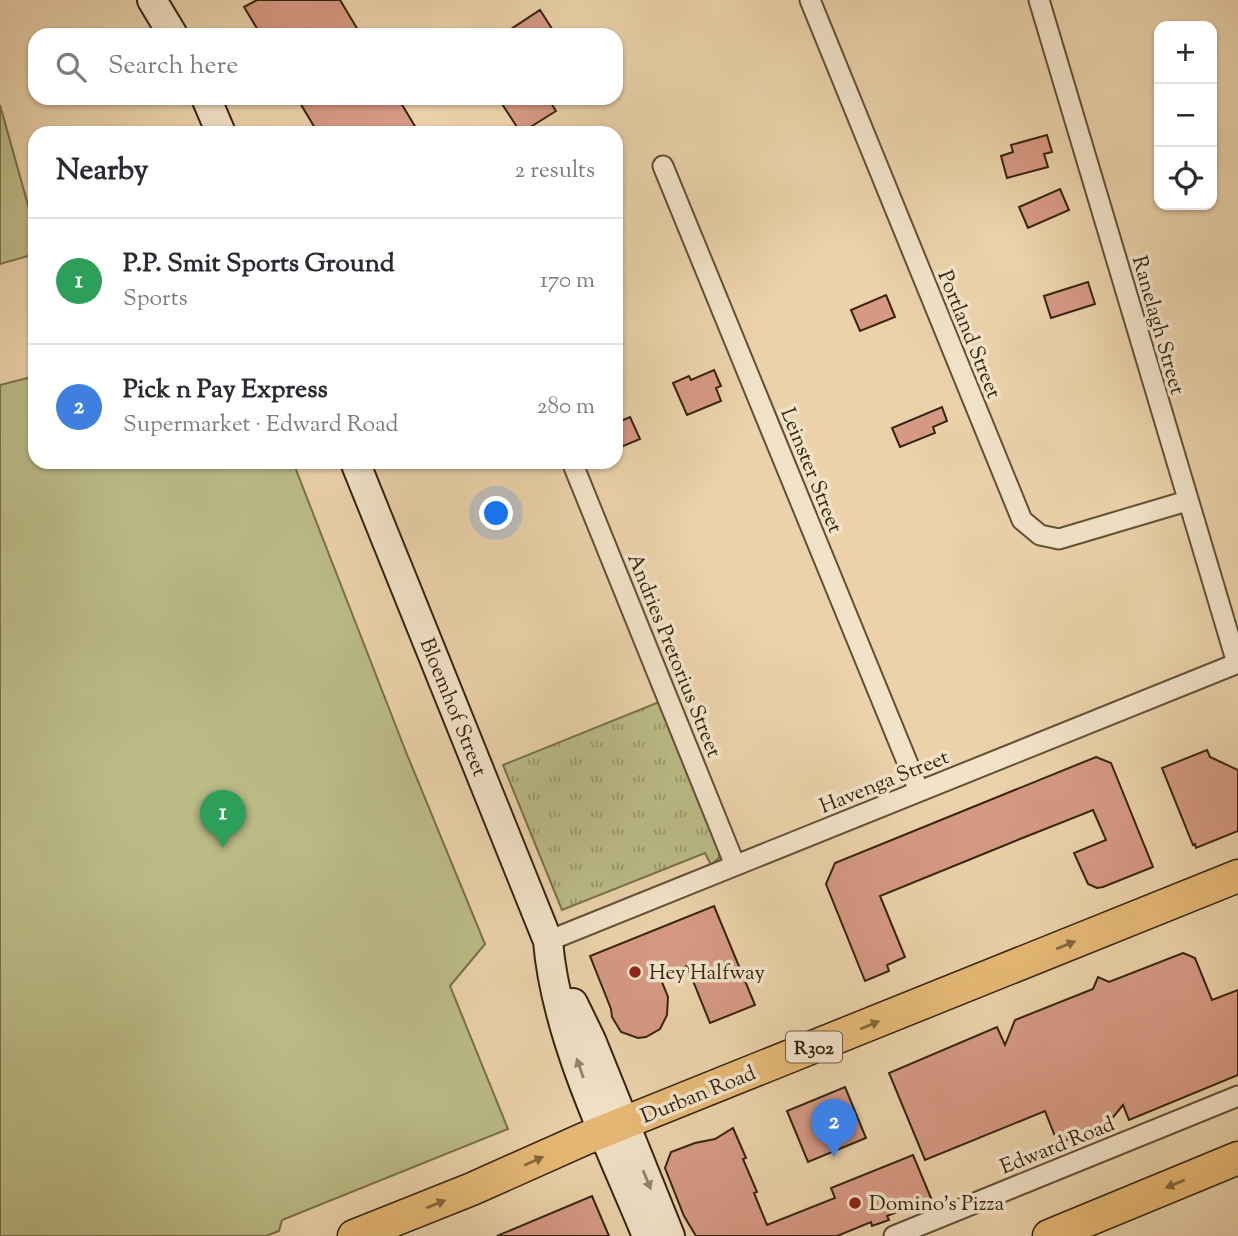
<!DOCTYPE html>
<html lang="en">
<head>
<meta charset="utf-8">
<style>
	:root { --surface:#fff; --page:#f7f7f7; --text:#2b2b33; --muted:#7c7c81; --line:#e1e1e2; --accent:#1a73e8 }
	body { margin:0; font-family:"Sorts Mill Goudy",serif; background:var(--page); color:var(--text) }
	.controls { position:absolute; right:21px; top:21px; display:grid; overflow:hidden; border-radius:14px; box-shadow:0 2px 5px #0004 }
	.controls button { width:63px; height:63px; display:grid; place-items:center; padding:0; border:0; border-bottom:2px solid var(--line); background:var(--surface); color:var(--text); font:35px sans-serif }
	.you { position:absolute; left:497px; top:514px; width:24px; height:24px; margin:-18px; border:5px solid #fff; border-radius:50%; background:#1a73e8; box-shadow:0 0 0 10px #1a73e833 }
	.badge { display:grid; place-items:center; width:46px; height:46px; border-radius:50%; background:var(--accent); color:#fff; font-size:23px; font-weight:700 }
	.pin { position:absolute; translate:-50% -58px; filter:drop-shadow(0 2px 4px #0008) }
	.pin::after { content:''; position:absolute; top:37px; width:24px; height:21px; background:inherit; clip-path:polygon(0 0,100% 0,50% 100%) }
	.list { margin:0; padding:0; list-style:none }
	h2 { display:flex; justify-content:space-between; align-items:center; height:91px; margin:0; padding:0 28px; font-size:30px }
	h2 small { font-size:23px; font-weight:400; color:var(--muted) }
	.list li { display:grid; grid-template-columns:46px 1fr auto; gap:21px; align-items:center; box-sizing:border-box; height:126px; padding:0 28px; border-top:2px solid var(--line) }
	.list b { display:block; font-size:26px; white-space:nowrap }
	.list p { margin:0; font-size:23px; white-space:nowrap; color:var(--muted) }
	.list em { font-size:23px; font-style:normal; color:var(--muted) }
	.icon { flex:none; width:38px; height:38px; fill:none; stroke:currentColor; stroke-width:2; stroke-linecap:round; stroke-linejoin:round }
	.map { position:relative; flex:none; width:1238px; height:1236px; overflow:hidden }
	.search { position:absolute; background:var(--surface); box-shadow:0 2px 5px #0004; left:28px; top:28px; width:595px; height:77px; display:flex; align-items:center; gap:18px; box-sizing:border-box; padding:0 24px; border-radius:21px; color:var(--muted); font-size:26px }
	.panel { position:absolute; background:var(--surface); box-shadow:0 2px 5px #0004; left:28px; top:126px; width:595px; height:343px; border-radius:21px }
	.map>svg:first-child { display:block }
	.grass { fill:#bbbb86; stroke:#78704a; stroke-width:2 }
	.park { fill:url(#park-tufts); stroke:#78704a; stroke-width:2 }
	.building { fill:#d69984; stroke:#35240f; stroke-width:2 }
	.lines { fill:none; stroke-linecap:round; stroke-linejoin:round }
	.street-casing { stroke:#625036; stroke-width:23 }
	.secondary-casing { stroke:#35240f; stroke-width:32 }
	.primary-casing { stroke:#35240f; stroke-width:35 }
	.street { stroke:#f2e2c8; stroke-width:19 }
	.secondary { stroke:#f2e2c8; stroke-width:28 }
	.primary { stroke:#e6b975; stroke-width:32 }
	.oneway { fill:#85673d }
	.oneway2 { fill:#94836c }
	.poi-dot { fill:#8f2418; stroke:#f2e2c8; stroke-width:2.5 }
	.labels { text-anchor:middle; stroke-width:7; stroke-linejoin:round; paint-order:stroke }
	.shield { fill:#f2e2c8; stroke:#6e5d46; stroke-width:2 }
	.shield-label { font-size:19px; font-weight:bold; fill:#35240f }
	.street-label { font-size:21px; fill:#35240f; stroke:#f2e2c8 }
	.poi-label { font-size:21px; fill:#35240f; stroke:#f2e2c8; text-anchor:start }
</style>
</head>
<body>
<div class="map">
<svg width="1238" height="1236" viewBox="0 0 1238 1236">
	<defs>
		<pattern id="park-tufts" width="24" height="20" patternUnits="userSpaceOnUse" patternTransform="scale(1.75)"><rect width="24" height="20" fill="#bbbb86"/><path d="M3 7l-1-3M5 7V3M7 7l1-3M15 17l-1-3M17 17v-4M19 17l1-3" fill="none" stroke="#99986c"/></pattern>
	</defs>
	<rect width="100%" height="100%" fill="#ebd2aa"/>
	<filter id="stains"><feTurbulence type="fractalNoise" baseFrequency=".00286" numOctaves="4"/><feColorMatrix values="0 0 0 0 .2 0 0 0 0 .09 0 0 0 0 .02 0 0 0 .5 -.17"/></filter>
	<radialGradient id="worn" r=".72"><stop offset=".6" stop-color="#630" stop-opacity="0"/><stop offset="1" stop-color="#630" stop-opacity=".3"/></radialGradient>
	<path class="grass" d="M0,105L35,230V254L0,264Z
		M35,376V462H293L406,752L485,944L450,986L508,1129L282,1220L279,1231L266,1236H0V385Z"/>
	<path class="park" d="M659,702L719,849V858L711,865L705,853L562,910L503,765Z"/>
	<path class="building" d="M257,0H340L361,35H261L244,7Z
		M540,10L556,35H502Z
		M297,98H398L419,133H318Z
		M498,98H548L556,111L521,133Z
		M1047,135L1052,152L1044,154L1048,167L1007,178L1001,156L1013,152L1011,145Z
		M1060,189L1069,210L1028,228L1019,207Z
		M1088,282L1095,304L1051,318L1044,296Z
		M886,295L895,317L860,331L851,310Z
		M714,370L721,386L716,388L721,401L687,415L673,383L689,376L691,380Z
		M942,407L947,421L933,427L935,433L900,447L892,428Z
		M630,417L640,439L616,449V423Z
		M1207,750L1210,757L1238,770V831L1196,848L1195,844L1193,845L1162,768Z
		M1096,757L1111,763L1153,867L1103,887L1097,888L1088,884L1074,853L1106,840L1093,810L1025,837L880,896L905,957L887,965L889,971L865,981L826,884L835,863Z
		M714,906L755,1005L710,1023L687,966L660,977L668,997L667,1015L660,1029L646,1037L638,1038L621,1032L612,1017L611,1009L590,956Z
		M1183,953L1195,958L1212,1000L1238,990V1075L1129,1120L1123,1105L1110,1121L1058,1144L1045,1111L925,1160L889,1073L997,1027L1005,1045L1015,1020L1093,989L1098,977L1109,982Z
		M845,1087L866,1138L808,1162L787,1111Z
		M733,1128L746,1158L743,1159L757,1192L754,1193L767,1225L835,1198L831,1188L913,1155L931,1198L887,1216L889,1220L872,1226L871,1222L837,1236H696L684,1216L665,1168L671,1152L695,1143L715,1139Z
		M592,1196L609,1236H497Z"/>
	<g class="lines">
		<g class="street-casing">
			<path id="street" d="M810,0L1022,520L1040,535L1059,539L1187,501
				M1039,0L1237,663
				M663,166L919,791
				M572,462L735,865
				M548,941L1238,663
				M894,1236L1238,1096"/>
		</g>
		<g class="secondary-casing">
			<path id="secondary" d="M152,0L173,35
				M206,98L221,133
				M355,462L548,941C556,1039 610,1146 647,1236
				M573,1003L591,1040L670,1236"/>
		</g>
		<g class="primary-casing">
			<path id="primary" d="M354,1236L472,1189L584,1139L1238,876
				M1049,1236L1238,1158"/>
		</g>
		<use href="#street" class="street"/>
		<use href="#secondary" class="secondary"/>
		<use href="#primary" class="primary"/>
	</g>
	<defs><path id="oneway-solid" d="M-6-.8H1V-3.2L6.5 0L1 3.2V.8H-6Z" transform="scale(1.75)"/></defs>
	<g class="oneway">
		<use href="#oneway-solid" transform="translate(1066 945) rotate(-22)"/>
		<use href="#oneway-solid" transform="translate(870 1025) rotate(-22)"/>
		<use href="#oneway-solid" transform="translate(534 1161) rotate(-24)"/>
		<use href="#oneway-solid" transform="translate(1175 1184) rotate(158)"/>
		<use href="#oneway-solid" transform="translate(436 1204) rotate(-22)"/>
	</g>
	<g class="oneway2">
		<use href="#oneway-solid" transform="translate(580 1068) rotate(-109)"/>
		<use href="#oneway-solid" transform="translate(647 1180) rotate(68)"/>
	</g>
	<g class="poi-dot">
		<circle cx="635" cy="972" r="7"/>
		<circle cx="855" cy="1203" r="7"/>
	</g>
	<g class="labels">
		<rect class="shield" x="786" y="1031.5" width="56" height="31" rx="5"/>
		<g class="shield-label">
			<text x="814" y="1054">R302</text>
		</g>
		<g class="street-label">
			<text transform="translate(1159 325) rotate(74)" y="7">Ranelagh Street</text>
			<text transform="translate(970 334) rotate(68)" y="7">Portland Street</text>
			<text transform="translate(812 470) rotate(68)" y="7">Leinster Street</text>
			<text transform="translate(675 655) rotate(68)" y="7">Andries Pretorius Street</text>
			<text transform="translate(454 707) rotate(68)" y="7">Bloemhof Street</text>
			<text transform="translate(884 781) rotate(-22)" y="7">Havenga Street</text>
			<text transform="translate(698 1094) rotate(-22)" y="7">Durban Road</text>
			<text transform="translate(1057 1145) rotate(-22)" y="7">Edward Road</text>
		</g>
		<g class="poi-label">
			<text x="649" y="979">Hey Halfway</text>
			<text x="869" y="1210">Domino's Pizza</text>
		</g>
	</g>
	<rect width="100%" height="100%" filter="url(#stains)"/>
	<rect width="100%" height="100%" fill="url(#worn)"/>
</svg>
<div class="controls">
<button>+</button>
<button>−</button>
<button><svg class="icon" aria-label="locate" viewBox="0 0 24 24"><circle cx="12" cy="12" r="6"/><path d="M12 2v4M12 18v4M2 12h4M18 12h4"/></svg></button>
</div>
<div class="you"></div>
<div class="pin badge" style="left:223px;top:848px;background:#2e9e5b">1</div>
<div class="pin badge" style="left:834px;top:1157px;background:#3f7fe0">2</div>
<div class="search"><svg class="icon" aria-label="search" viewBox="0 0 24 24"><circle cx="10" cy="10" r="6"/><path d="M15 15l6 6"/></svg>Search here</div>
<section class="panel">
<h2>Nearby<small>2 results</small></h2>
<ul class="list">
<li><span class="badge" style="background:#2e9e5b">1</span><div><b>P.P. Smit Sports Ground</b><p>Sports</p></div><em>170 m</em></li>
<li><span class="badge" style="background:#3f7fe0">2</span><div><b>Pick n Pay Express</b><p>Supermarket · Edward Road</p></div><em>280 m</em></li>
</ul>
</section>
</div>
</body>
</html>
